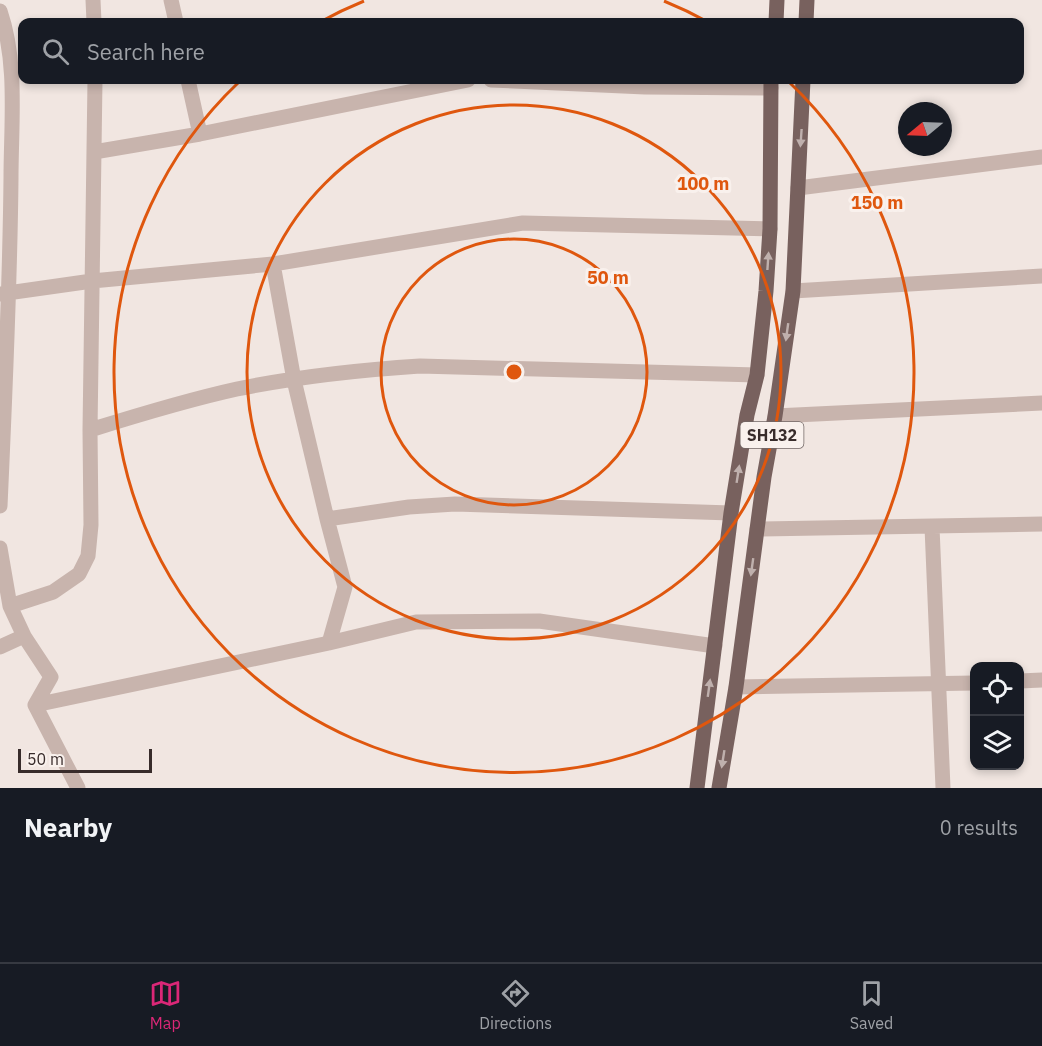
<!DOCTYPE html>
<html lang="en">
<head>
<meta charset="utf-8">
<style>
	:root { --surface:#171b24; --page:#242831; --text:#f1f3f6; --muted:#9ea1a6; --line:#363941; --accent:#db2777 }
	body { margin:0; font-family:"IBM Plex Sans",sans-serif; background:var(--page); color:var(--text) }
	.controls { position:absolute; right:18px; bottom:18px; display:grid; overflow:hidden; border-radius:12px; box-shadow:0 3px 9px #0003 }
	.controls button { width:54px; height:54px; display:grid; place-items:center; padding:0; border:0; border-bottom:2px solid var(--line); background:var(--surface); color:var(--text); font:30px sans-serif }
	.compass { position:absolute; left:898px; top:102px; width:54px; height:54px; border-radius:50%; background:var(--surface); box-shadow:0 3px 9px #0003; rotate:251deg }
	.scale { position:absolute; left:18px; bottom:15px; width:134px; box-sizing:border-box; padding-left:6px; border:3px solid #382c2b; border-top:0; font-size:16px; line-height:21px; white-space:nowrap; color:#382c2b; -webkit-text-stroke:4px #f9f1ed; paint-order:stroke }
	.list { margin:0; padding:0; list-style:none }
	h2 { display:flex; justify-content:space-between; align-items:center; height:78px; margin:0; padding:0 24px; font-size:26px }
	h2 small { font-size:20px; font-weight:400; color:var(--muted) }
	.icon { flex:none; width:33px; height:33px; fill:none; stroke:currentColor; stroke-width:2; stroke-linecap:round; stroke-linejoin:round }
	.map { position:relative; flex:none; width:1042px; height:788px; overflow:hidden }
	.search { position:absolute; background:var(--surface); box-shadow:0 3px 9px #0003; left:18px; right:18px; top:18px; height:66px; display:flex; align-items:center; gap:15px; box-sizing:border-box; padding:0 21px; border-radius:12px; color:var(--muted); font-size:22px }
	.sheet { height:174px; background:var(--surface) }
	nav { display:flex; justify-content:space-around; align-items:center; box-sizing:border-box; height:84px; border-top:2px solid var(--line); background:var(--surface); font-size:16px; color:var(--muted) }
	nav a { display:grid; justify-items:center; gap:3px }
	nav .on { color:var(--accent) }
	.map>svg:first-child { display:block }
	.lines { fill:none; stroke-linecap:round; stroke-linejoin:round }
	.minor { stroke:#c8b4ad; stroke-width:15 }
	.primary { stroke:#78615e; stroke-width:15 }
	.oneway { fill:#bfb0ad }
	.ring { fill:none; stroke:#df570e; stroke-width:3 }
	.labels { text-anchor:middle; stroke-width:6; stroke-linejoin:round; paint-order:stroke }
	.shield { fill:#f9f1ed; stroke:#726765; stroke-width:1.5 }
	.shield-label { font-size:16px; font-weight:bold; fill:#382c2b }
	.centre { fill:#df570e; stroke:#f9f1ed; stroke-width:3 }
	.ring-label { font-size:18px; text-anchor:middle; font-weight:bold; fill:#df570e; stroke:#f9f1ed; stroke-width:6; stroke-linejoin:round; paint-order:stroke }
</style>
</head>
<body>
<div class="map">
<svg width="1042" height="788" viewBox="0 0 1042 788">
	<rect width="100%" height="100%" fill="#f1e6e1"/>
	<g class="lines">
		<path class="minor" d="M93,0L94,22
			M171,0L176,22
			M0,11C18,63 11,124 11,178C10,287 5,396 0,506
			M188,80L200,134
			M491,80L645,87L771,88
			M94,152L200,134L468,80
			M798,188L1042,157
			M273,264L294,380L327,519L345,587L329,643
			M793,291L1042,276
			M0,294L92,281L273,264L523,223L770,229
			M775,416L1042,403
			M90,430C138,415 187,400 237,389C296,377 359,370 420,366L757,375
			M327,519L409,507L455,504L731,513
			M932,527L943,788
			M757,529L1042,524
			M0,548L10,606L24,636
			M10,606L53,592L79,574L88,556L91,525L90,430L95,80
			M0,647L24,636L51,677L35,705L78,788
			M1020,681L1042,680
			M736,687L974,683
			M35,705L329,643L416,622L539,621L715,646"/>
		<path class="primary" d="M776,22L777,0
			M806,22L807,0
			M697,788L731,513L747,415L757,375L766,291L770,229L771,80
			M719,788L736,687L764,477L775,416L793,291L803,80"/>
	</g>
	<defs><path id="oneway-solid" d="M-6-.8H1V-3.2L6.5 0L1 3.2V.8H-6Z" transform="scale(1.5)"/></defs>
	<g class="oneway">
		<use href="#oneway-solid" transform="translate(801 138) rotate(94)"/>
		<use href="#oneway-solid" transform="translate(768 261) rotate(-86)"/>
		<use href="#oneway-solid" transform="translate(787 332) rotate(98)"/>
		<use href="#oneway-solid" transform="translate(738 474) rotate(-81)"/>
		<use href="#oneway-solid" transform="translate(752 567) rotate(98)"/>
		<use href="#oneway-solid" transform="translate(709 688) rotate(-82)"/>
		<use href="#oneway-solid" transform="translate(723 759) rotate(99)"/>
	</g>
	<g class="ring">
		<circle cx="514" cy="372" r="133"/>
		<circle cx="514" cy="372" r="267"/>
		<path d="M320 22A400 400 0 0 1 364 1M664 1A400 400 0 0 1 708 22M789 82A400 400 0 1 1 239 82"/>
	</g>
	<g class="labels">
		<rect class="shield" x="740.5" y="422" width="63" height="26" rx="4.5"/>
		<g class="shield-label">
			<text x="772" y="441">SH132</text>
		</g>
	</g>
	<circle cx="514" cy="372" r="9" class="centre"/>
	<g class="ring-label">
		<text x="703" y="190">100 m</text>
		<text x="877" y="209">150 m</text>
		<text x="608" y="284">50 m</text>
	</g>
</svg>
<div class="controls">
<button><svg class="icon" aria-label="locate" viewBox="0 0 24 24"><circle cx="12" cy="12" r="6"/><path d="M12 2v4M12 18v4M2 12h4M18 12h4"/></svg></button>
<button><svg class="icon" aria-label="layers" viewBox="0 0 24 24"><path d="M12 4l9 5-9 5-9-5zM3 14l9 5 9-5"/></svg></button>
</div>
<svg class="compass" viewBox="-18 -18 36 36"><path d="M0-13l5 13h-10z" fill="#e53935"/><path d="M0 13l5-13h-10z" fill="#9ea1a6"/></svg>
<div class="scale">50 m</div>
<div class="search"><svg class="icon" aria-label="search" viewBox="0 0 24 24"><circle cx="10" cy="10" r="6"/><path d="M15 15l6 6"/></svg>Search here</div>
</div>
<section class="sheet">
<h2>Nearby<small>0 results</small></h2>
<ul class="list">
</ul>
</section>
<nav>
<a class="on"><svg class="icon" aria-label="map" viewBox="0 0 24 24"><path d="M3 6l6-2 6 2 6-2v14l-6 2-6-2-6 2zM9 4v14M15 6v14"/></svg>Map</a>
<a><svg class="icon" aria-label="directions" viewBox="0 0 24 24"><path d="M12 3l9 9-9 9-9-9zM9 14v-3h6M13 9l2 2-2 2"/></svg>Directions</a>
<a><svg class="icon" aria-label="saved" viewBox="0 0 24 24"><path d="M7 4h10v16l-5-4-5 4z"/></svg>Saved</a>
</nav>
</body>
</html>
